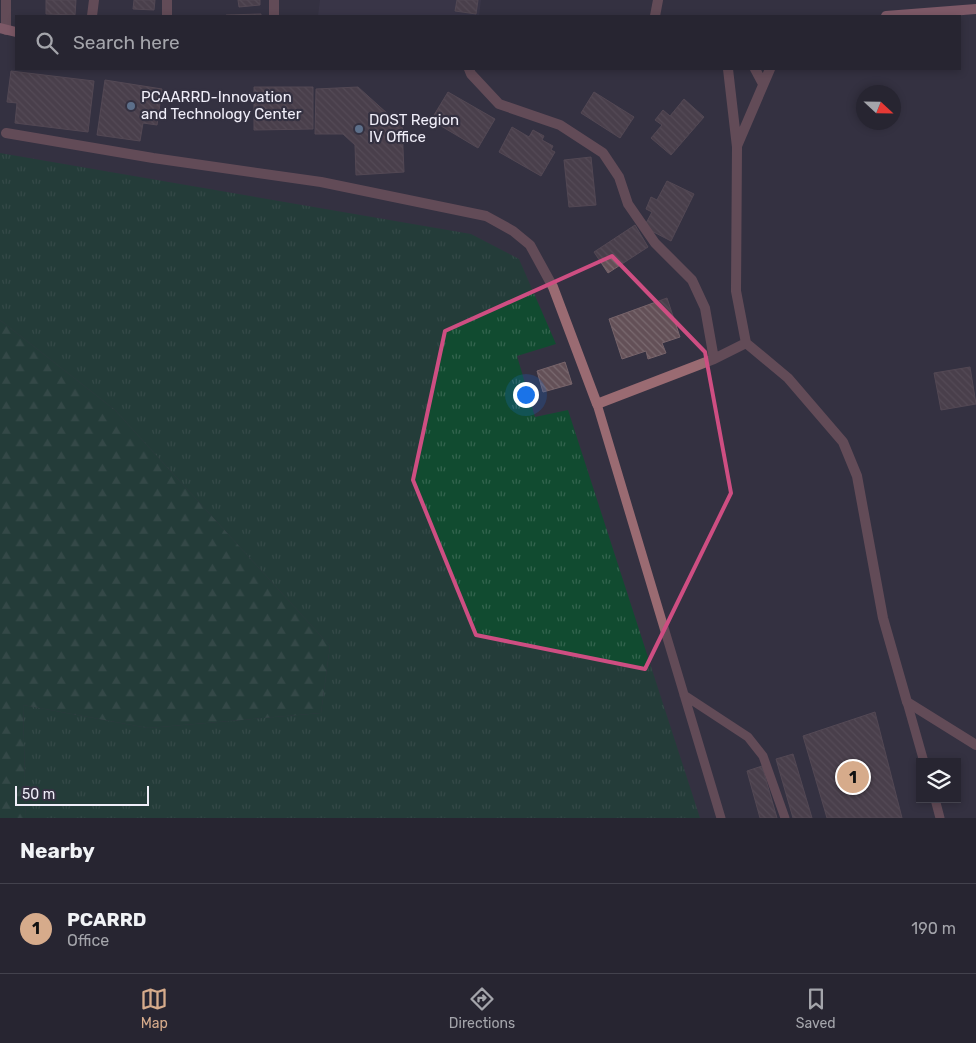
<!DOCTYPE html>
<html lang="en">
<head>
<meta charset="utf-8">
<style>
	:root { --surface:#272531; --page:#33313d; --text:#f1f3f6; --muted:#a4a5ab; --line:#43424d; --accent:#d6ab8b }
	body { margin:0; font-family:Rubik,sans-serif; background:var(--page); color:var(--text) }
	.controls { position:absolute; right:15px; bottom:15px; display:grid; overflow:hidden; border-radius:0px; box-shadow:0 2px 8px #0003 }
	.controls button { width:45px; height:45px; display:grid; place-items:center; padding:0; border:0; border-bottom:1px solid var(--line); background:var(--surface); color:var(--text); font:25px sans-serif }
	.compass { position:absolute; left:856px; top:85px; width:45px; height:45px; border-radius:50%; background:var(--surface); box-shadow:0 2px 8px #0003; rotate:112deg }
	.scale { position:absolute; left:15px; bottom:12px; width:134px; box-sizing:border-box; padding-left:5px; border:2px solid #f0eef9; border-top:0; font-size:14px; line-height:18px; white-space:nowrap; color:#f0eef9; -webkit-text-stroke:4px #343141; paint-order:stroke }
	.you { position:absolute; left:525px; top:394px; width:18px; height:18px; margin:-12px; border:4px solid #fff; border-radius:50%; background:#1a73e8; box-shadow:0 0 0 8px #1a73e833 }
	.badge { display:grid; place-items:center; width:32px; height:32px; border-radius:50%; background:var(--accent); color:#111; font-size:16px; font-weight:700 }
	.pin { position:absolute; translate:-50% -50%; border:2px solid #fff; box-shadow:0 1px 5px #0006 }
	.list { margin:0; padding:0; list-style:none }
	h2 { display:flex; justify-content:space-between; align-items:center; height:65px; margin:0; padding:0 20px; font-size:21px }
	h2 small { font-size:16px; font-weight:400; color:var(--muted) }
	.list li { display:grid; grid-template-columns:32px 1fr auto; gap:15px; align-items:center; box-sizing:border-box; height:90px; padding:0 20px; border-top:1px solid var(--line) }
	.list b { display:block; font-size:19px; white-space:nowrap }
	.list p { margin:0; font-size:16px; white-space:nowrap; color:var(--muted) }
	.list em { font-size:16px; font-style:normal; color:var(--muted) }
	.icon { flex:none; width:28px; height:28px; fill:none; stroke:currentColor; stroke-width:2; stroke-linecap:round; stroke-linejoin:round }
	.map { position:relative; flex:none; width:976px; height:818px; overflow:hidden }
	.search { position:absolute; background:var(--surface); box-shadow:0 2px 8px #0003; left:15px; right:15px; top:15px; height:55px; display:flex; align-items:center; gap:12px; box-sizing:border-box; padding:0 18px; border-radius:0px; color:var(--muted); font-size:19px }
	.sheet { height:155px; background:var(--surface) }
	nav { display:flex; justify-content:space-around; align-items:center; box-sizing:border-box; height:70px; border-top:1px solid var(--line); background:var(--surface); font-size:14px; color:var(--muted) }
	nav a { display:grid; justify-items:center; gap:2px }
	nav .on { color:var(--accent) }
	.map>svg:first-child { display:block }
	.built { fill:#3f3b4f }
	.grass { fill:url(#grass-tufts) }
	.forest { fill:url(#forest-firs) }
	.building { fill:url(#building-back-hatch); stroke:#77646a }
	.lines { fill:none; stroke-linecap:round; stroke-linejoin:round }
	.service { stroke:#9a6b72; stroke-width:9 }
	.minor { stroke:#9a6b72; stroke-width:10 }
	.secondary { stroke:#d48995; stroke-width:10 }
	.marked { fill:none; stroke:#ce4e82; stroke-width:4; stroke-linejoin:round }
	.service-dot { fill:#5c6f8a; stroke:#343141; stroke-width:2 }
	.labels { text-anchor:middle; stroke-width:4.5; stroke-linejoin:round; paint-order:stroke }
	.poi-label { font-size:15px; fill:#f0eef9; stroke:#343141; text-anchor:start }
</style>
</head>
<body>
<div class="map">
<svg width="976" height="818" viewBox="0 0 976 818">
	<defs>
		<pattern id="grass-tufts" width="24" height="20" patternUnits="userSpaceOnUse" patternTransform="scale(1.25)"><rect width="24" height="20" fill="#114b30"/><path d="M3 7l-1-3M5 7V3M7 7l1-3M15 17l-1-3M17 17v-4M19 17l1-3" fill="none" stroke="#34654f"/></pattern>
		<pattern id="forest-firs" width="22" height="20" patternUnits="userSpaceOnUse" patternTransform="scale(1.25)"><rect width="22" height="20" fill="#114b30"/><path d="M5 1l3.5 6h-7zM16 11l3.5 6h-7z" fill="#34654f"/></pattern>
		<pattern id="building-back-hatch" width="6" height="6" patternUnits="userSpaceOnUse" patternTransform="scale(1.25)"><rect width="6" height="6" fill="#635057"/><path d="M-1 5l2 2M0 0l6 6M5-1l2 2" fill="none" stroke="#7a6a70"/></pattern>
	</defs>
	<rect width="100%" height="100%" fill="#343141"/>
	<path class="built" d="M320,0H481L479,16H318Z"/>
	<path class="grass" d="M0,153L471,234L519,259L556,344L517,356L535,417L568,410L700,818H26L23,705L148,728L321,713L330,646L115,410L0,320Z"/>
	<path class="forest" d="M0,320L115,410L330,646L321,713L148,728L23,705L26,818H0Z"/>
	<path class="building" d="M46,0H76L75,15L46,14Z
		M134,0H155L154,10L133,9Z
		M238,0H260V5L239,7Z
		M457,0H478L476,14L455,11Z
		M261,14V16H226V15Z
		M11,71L94,81L88,132L15,123L17,103L7,102Z
		M105,80L162,89L157,125L143,123L140,141L97,135Z
		M254,87H313V129L254,130Z
		M358,87L389,115V124H402L404,172L356,175L355,145L343,134H315L316,89Z
		M448,92L495,119L478,148L431,120Z
		M594,92L634,117L620,138L581,113Z
		M684,99L704,117L671,155L651,138L662,125L655,120L663,110L670,116Z
		M512,127L529,137L533,130L544,136L542,140L553,146L551,150L555,152L541,176L499,152Z
		M591,157L596,205L569,207L564,160Z
		M667,181L694,194L671,241L644,227L652,212L646,209L651,197L657,200Z
		M635,225L648,247L608,273L594,252Z
		M667,298L680,337L662,343L666,353L648,359L646,351L622,359L609,319Z
		M565,362L572,384L543,392L537,371Z
		M970,367L976,404L941,410L934,373Z
		M875,712L902,818H827L803,736Z
		M793,754L812,818H793L776,759Z
		M762,766L777,818H760L747,771Z"/>
	<g class="lines">
		<path class="service" d="M597,404L721,818
			M684,695L748,737L763,756L785,818
			M907,702L924,762
			M935,799L940,818"/>
		<path class="minor" d="M92,16L94,0
			M167,16V0
			M274,16V0
			M655,16L658,0
			M6,30V0
			M469,69L471,74L499,104L560,125L603,153L619,177L628,204L655,243L692,280L705,308L714,359
			M728,69L737,147L736,291L746,343L788,378L843,442L857,476L883,618L907,702L976,745
			M755,69L763,84
			M6,133L153,158L321,182L486,216L513,231L530,245L553,287L597,404L714,359L746,343
			M737,146L770,69"/>
		<path class="secondary" d="M886,16L976,9
			M0,28L16,32"/>
	</g>
	<path d="M0 0H976V818H0ZM612,256L705,352L731,493L645,669L476,635L413,480L445,331Z" fill="#343141" fill-opacity=".55" fill-rule="evenodd"/>
	<path class="marked" d="M612,256L705,352L731,493L645,669L476,635L413,480L445,331Z"/>
	<g class="service-dot">
		<circle cx="131" cy="106" r="5"/>
		<circle cx="359" cy="129" r="5"/>
	</g>
	<g class="labels">
		<g class="poi-label">
			<text x="141" y="102">PCAARRD-Innovation<tspan x="141" dy="17">and Technology Center</tspan></text>
			<text x="369" y="125">DOST Region<tspan x="369" dy="17">IV Office</tspan></text>
		</g>
	</g>
</svg>
<div class="controls">
<button><svg class="icon" aria-label="layers" viewBox="0 0 24 24"><path d="M12 4l9 5-9 5-9-5zM3 14l9 5 9-5"/></svg></button>
</div>
<svg class="compass" viewBox="-18 -18 36 36"><path d="M0-13l5 13h-10z" fill="#e53935"/><path d="M0 13l5-13h-10z" fill="#a4a5ab"/></svg>
<div class="scale">50 m</div>
<div class="you"></div>
<div class="pin badge" style="left:853px;top:777px">1</div>
<div class="search"><svg class="icon" aria-label="search" viewBox="0 0 24 24"><circle cx="10" cy="10" r="6"/><path d="M15 15l6 6"/></svg>Search here</div>
</div>
<section class="sheet">
<h2>Nearby<small></small></h2>
<ul class="list">
<li><span class="badge">1</span><div><b>PCARRD</b><p>Office</p></div><em>190 m</em></li>
</ul>
</section>
<nav>
<a class="on"><svg class="icon" aria-label="map" viewBox="0 0 24 24"><path d="M3 6l6-2 6 2 6-2v14l-6 2-6-2-6 2zM9 4v14M15 6v14"/></svg>Map</a>
<a><svg class="icon" aria-label="directions" viewBox="0 0 24 24"><path d="M12 3l9 9-9 9-9-9zM9 14v-3h6M13 9l2 2-2 2"/></svg>Directions</a>
<a><svg class="icon" aria-label="saved" viewBox="0 0 24 24"><path d="M7 4h10v16l-5-4-5 4z"/></svg>Saved</a>
</nav>
</body>
</html>
